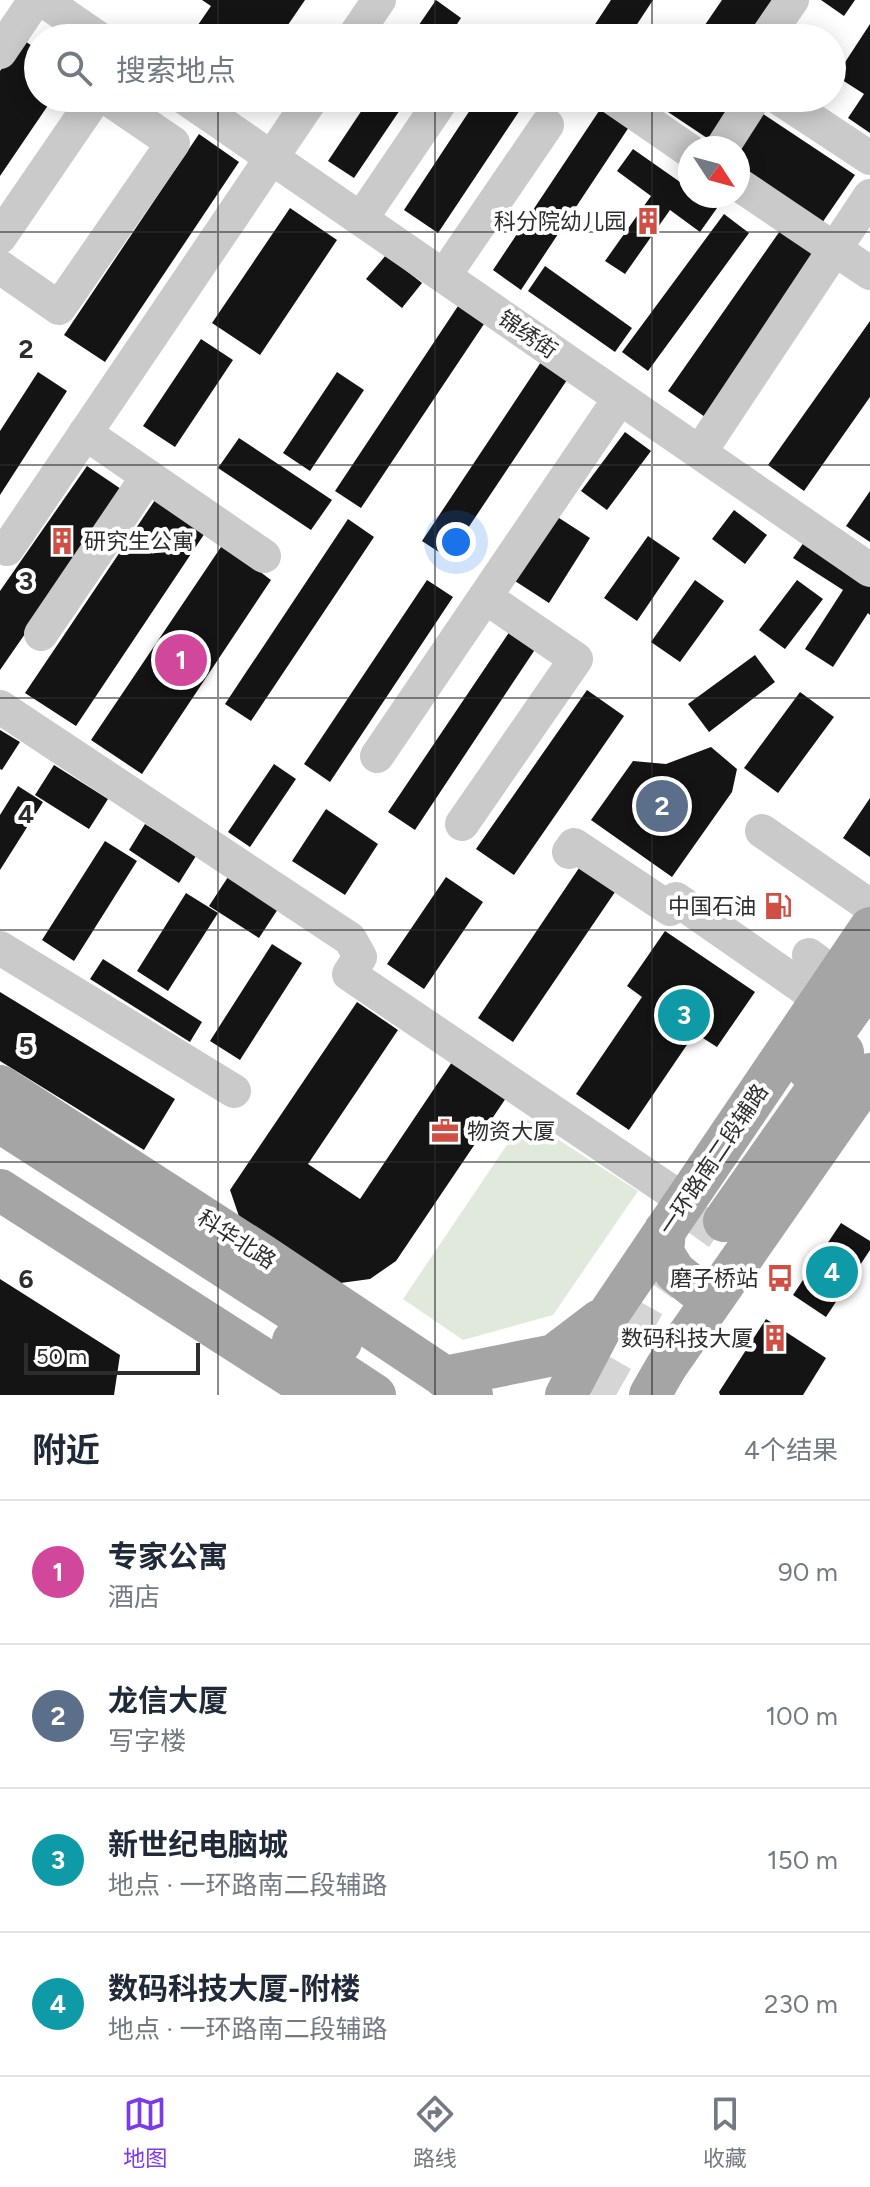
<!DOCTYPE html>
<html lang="zh">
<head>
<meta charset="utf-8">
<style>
	:root { --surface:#fff; --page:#f6f6f7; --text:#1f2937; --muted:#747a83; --line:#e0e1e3; --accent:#7c3aed }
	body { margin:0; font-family:Figtree,"Noto Sans SC",sans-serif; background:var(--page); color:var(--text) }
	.compass { position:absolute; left:678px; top:136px; width:72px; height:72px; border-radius:50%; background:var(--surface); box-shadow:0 4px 20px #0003; rotate:126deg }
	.scale { position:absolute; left:24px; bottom:20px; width:176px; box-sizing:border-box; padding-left:8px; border:4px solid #2d2d2d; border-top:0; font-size:22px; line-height:28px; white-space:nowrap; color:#2d2d2d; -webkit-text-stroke:6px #fff; paint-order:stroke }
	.you { position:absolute; left:456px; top:542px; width:28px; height:28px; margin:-20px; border:6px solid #fff; border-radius:50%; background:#1a73e8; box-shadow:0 0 0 12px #1a73e833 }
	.badge { display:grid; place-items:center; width:52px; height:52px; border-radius:50%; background:var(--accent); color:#fff; font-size:26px; font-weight:700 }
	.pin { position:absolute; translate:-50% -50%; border:4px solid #fff; box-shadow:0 2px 8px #0006 }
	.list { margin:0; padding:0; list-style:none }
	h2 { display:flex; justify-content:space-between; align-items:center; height:104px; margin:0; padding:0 32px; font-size:34px }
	h2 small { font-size:26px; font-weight:400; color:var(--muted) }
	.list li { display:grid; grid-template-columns:52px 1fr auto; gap:24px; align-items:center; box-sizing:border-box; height:144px; padding:0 32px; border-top:2px solid var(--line) }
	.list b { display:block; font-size:30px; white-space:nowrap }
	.list p { margin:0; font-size:26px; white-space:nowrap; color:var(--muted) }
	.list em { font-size:26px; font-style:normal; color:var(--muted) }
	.icon { flex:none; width:44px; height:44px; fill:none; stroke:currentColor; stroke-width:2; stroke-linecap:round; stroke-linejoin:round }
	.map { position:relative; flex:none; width:870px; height:1395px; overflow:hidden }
	.search { position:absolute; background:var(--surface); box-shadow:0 4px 20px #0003; left:24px; right:24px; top:24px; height:88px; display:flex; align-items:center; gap:20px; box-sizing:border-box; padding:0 28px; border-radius:44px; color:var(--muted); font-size:30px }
	.sheet { height:680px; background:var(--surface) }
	nav { display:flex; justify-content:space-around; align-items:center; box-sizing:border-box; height:112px; border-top:2px solid var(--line); background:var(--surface); font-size:22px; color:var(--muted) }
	nav a { display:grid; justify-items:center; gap:4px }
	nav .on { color:var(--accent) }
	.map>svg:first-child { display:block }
	.green { fill:#e1e9dc }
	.building { fill:#141414 }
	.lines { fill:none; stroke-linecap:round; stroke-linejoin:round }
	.major-tunnel { stroke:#d5d5d5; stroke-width:42; stroke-dasharray:42 21; stroke-linecap:butt }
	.minor { stroke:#cacaca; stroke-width:34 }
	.major { stroke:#a5a5a5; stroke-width:42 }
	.grid { fill:none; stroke:#2d2d2d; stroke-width:2; stroke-opacity:0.55 }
	.labels { text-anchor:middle; stroke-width:8; stroke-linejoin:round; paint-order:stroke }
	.poi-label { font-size:22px; fill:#2d2d2d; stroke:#fff; text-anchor:end }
	.street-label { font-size:22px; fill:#2d2d2d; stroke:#fff }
	.grid-label { font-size:26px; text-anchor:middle; font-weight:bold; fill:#2d2d2d; stroke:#fff; stroke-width:8; stroke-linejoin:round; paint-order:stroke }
</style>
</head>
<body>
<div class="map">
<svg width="870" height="1395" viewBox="0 0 870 1395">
	<rect width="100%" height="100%" fill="#fff"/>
	<path class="green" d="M525,1118L638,1191L553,1315L463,1340L403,1299Z"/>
	<path class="building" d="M202,0H305L279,38H189L211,6Z
		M436,0L461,18L448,38H410Z
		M611,0H653L628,38H586Z
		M722,0H778L752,38H696Z
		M821,0H855L844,16Z
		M870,24V133L848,118L864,94L836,76Z
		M22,39L38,50V98H53L0,176V71Z
		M370,98H408L354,178L328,161Z
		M478,98H528L438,233L404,210Z
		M656,98H743L716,144L653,102Z
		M601,108L629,127L521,290L493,270Z
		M754,108L855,175L822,223L738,167V148Z
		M199,134L239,162L105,362L64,335Z
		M633,149L690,189V196H700L717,208L700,232L670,210L625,274L605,261L651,196L617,171Z
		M290,208L337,240L260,355L212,323Z
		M724,214L749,233L648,371L622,352Z
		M782,228L822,257L708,419L668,391Z
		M386,255L422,283L402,308L366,279Z
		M545,266L632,328L615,352L528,291Z
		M458,306L484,324L361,508L335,491Z
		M870,321V397L804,491L768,465Z
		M201,339L233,360L175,447L143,426Z
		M545,356L571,374L448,558L422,541Z
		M38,372L67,391L0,495V431Z
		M337,372L364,390L310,471L283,453Z
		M625,432L651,451L607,510L581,491Z
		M239,438L332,500L311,530L218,468Z
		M87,466L124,491L0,670V591Z
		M870,491V542L846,526Z
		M157,497L205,533L76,726L25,693Z
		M734,510L767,535L745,564L712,539Z
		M556,516L590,538L549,603L515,581Z
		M348,519L374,537L251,721L225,704Z
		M648,536L680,558L637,621L604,598Z
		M804,542L870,585V615L868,613L833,667L805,649L843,590L793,558Z
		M223,544L271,580L142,774L91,740Z
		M427,580L453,597L330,782L304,764Z
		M695,580L724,601L680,662L651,642Z
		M797,580L823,599L785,649L759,630Z
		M512,628L538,645L415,830L388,812Z
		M755,655L775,682L709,732L688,704Z
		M587,690L624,716L514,875L476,849Z
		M800,692L834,717L778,793L744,768Z
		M0,730L20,742L2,770L0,769Z
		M711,747L737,769L732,792L672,877L591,820L633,761L666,764Z
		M274,764L296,779L250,847L228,832Z
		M54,765L108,799L89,829L35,795Z
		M18,786L43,802L0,870V815Z
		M870,798V857L843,838Z
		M326,809L378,844L345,895L292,861Z
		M145,824L196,856L179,883L129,850Z
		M105,841L137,861L74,961L42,940Z
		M579,868L615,892L513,1042L478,1018Z
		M228,877L278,909L259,938L209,906Z
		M446,877L483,902L424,989L387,964Z
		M186,893L218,913L168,991L137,971Z
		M665,931L755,992L717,1047L695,1033L629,1130L576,1094L642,997L627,986Z
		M272,944L302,963L240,1060L210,1041Z
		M103,959L202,1022L190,1042L90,979Z
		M0,992L175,1099L144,1150L0,1061Z
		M357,1002L398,1030L308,1164L360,1199L452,1062L506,1098L396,1261L370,1279L333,1284L243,1228L230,1190Z
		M841,1223L870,1241V1250L826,1317L793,1295Z
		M0,1279L120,1355L114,1395H0Z
		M766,1319L826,1358L803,1395H720L719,1392Z"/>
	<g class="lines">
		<path class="major-tunnel" d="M592,1395L649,1295L710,1209"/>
		<path class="minor" d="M43,0L98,38
			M353,38L379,0
			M766,38L792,0
			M0,52L35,0
			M185,98L870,570
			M613,98L690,151
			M779,98L870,158
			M722,148L754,98
			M738,184L870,273
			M361,219L443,98
			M0,237L95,98
			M0,267L59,308L173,143L107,98
			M444,276L547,125
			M85,433L264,556
			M700,452L870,196
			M7,549L312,98
			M41,634L148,476
			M0,707L350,939L360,957L349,974L685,1201
			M377,756L620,398
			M462,824L576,659L485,597
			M762,831L870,906
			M569,852L574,845L670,909L676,899L821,1000
			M0,948L234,1091
			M809,955L837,976"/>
		<path class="major" d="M808,1069L870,982
			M0,1086L262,1255L472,1395
			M0,1122L341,1342
			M0,1190L320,1395
			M724,1221L843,1052
			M665,1230L663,1253L675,1272L695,1288L708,1291L721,1287
			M293,1341L375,1395
			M444,1377L554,1355L600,1320
			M566,1395L608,1315L870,928
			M650,1395L666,1367L870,1074"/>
	</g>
	<path class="grid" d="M218,0V38M435,0V38M652,0V38M218,98V1395M435,98V1395M652,98V1395M0,232H870M0,465H870M0,698H870M0,930H870M0,1162H870"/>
	<defs>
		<g id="building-bare" transform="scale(2.16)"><path d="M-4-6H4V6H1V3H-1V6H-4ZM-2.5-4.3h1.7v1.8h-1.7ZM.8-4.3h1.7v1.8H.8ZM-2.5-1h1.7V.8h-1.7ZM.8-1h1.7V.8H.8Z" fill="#cf4f44" stroke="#fff" stroke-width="2.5" paint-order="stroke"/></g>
		<g id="fuel-bare" transform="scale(2.16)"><path d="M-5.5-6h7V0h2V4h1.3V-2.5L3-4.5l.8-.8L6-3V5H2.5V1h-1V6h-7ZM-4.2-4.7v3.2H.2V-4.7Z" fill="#cf4f44" stroke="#fff" stroke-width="2.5" paint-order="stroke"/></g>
		<g id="office-bare" transform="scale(2.16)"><path d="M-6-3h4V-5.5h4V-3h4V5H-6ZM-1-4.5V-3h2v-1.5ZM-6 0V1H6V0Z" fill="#cf4f44" stroke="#fff" stroke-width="2.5" paint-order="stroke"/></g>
		<g id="bus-bare" transform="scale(2.16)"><path d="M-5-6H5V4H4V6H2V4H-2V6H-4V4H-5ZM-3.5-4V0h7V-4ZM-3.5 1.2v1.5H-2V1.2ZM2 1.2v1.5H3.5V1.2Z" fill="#cf4f44" stroke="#fff" stroke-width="2.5" paint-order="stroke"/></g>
	</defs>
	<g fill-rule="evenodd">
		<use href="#building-bare" x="648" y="221"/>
		<use href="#building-bare" x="62" y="541"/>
		<use href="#fuel-bare" x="778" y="906"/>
		<use href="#office-bare" x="445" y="1131"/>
		<use href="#bus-bare" x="780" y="1278"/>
		<use href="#building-bare" x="775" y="1338"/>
	</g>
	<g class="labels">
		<g class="poi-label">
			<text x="626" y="229">科分院幼儿园</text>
			<text x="84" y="549" text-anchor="start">研究生公寓</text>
			<text x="756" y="914">中国石油</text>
			<text x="467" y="1139" text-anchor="start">物资大厦</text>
			<text x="758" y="1286">磨子桥站</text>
			<text x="753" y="1346">数码科技大厦</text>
		</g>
		<g class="street-label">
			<text transform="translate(528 334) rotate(35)" y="8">锦绣街</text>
			<text transform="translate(713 1159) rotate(-56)" y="8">一环路南二段辅路</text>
			<text transform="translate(237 1239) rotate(33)" y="8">科华北路</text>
		</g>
	</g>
	<g class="grid-label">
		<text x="26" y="358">2</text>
		<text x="26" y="590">3</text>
		<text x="26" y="823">4</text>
		<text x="26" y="1055">5</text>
		<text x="26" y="1288">6</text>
	</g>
</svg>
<svg class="compass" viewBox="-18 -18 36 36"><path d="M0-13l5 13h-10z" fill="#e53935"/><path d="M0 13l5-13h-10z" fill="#747a83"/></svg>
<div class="scale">50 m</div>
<div class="you"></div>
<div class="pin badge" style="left:181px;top:660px;background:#d1479c">1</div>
<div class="pin badge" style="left:662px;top:806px;background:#5c6f8a">2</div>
<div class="pin badge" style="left:684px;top:1015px;background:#0f9aa8">3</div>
<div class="pin badge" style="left:832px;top:1272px;background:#0f9aa8">4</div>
<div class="search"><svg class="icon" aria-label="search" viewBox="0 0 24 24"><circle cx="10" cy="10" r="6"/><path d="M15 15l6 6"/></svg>搜索地点</div>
</div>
<section class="sheet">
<h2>附近<small>4个结果</small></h2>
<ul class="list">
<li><span class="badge" style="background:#d1479c">1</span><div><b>专家公寓</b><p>酒店</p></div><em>90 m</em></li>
<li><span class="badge" style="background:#5c6f8a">2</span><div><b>龙信大厦</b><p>写字楼</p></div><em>100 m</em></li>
<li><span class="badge" style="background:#0f9aa8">3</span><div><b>新世纪电脑城</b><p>地点 · 一环路南二段辅路</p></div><em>150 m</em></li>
<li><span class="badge" style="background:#0f9aa8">4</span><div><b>数码科技大厦-附楼</b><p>地点 · 一环路南二段辅路</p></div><em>230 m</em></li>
</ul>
</section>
<nav>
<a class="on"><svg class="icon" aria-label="map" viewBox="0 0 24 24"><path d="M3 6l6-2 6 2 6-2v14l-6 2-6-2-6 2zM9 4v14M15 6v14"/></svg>地图</a>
<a><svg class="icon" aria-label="directions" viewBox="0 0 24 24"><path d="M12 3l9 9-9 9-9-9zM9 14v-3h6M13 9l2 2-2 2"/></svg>路线</a>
<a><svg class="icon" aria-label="saved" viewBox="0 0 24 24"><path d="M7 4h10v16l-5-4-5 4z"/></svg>收藏</a>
</nav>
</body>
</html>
